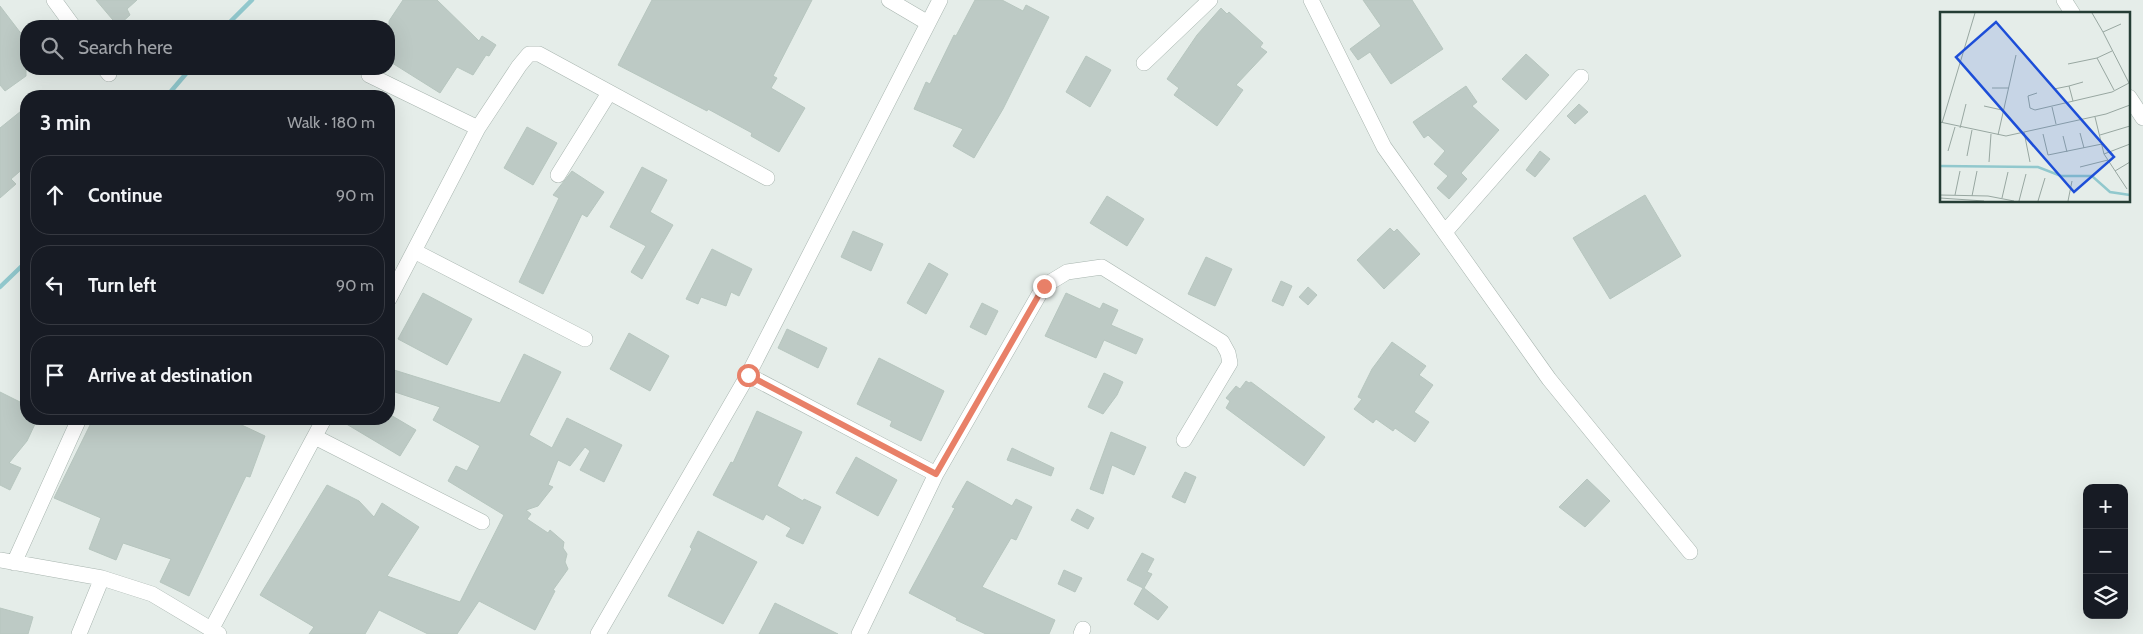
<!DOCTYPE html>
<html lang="en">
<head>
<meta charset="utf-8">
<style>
	:root { --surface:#171b24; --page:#242831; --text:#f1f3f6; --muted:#9ea1a6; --line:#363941 }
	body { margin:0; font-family:Cabin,sans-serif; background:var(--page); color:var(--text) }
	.controls { position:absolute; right:15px; bottom:15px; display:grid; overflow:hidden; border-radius:10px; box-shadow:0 5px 20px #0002 }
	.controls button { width:45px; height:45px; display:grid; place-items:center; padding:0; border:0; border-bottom:1px solid var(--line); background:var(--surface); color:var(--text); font:25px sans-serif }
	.stop { position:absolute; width:15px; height:15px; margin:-11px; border:4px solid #e88068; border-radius:50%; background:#fff }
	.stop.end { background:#e88068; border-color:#fff; box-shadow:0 1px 5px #0008 }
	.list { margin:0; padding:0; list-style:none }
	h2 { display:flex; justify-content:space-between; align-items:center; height:65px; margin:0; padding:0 20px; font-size:21px }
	h2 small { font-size:16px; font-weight:400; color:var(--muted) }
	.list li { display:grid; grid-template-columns:32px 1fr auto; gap:15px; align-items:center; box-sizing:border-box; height:80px; margin:0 10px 10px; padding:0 10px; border:1px solid var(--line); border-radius:20px }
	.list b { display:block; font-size:19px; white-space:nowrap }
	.list em { font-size:16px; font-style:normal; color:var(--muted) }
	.icon { flex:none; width:28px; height:28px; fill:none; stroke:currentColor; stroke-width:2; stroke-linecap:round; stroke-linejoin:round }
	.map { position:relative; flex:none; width:2143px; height:634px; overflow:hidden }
	.search { position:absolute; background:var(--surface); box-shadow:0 5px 20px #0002; left:20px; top:20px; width:375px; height:55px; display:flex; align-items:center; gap:12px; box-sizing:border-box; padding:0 18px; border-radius:20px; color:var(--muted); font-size:19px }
	.panel { position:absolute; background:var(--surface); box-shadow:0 5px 20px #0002; left:20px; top:90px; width:375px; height:335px; border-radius:20px }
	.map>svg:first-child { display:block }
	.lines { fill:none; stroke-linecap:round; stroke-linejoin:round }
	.stream { stroke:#91c8cd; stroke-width:4.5 }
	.building { fill:#bdcac5; stroke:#b7c6bf }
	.minor-casing { stroke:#a8b5af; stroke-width:16 }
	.minor { stroke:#fff; stroke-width:15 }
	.route { stroke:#e88068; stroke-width:6 }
	.inset-river { fill:none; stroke:#91c8cd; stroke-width:2.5 }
	.inset-road { fill:none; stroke:#98a7a1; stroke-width:1 }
	.view { fill:#1d4ed8; fill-opacity:0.15; stroke:#1d4ed8; stroke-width:2.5 }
	.inset-edge { fill:none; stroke:#253d35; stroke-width:2.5 }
</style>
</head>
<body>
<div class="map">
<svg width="2143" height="634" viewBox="0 0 2143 634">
	<rect width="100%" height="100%" fill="#e5ede9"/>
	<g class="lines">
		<path class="stream" d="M226,26L252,0
			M167,96L190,69
			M0,287L26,262"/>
	</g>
	<path class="building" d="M96,0H137L127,9L130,15L118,26Z
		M403,0H437L479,41L482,36L496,45L489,56L486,55L473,75L457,67L440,93L389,61V21Z
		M652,0H812L773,76L777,78L771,88L805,108L779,152L751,136L752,133L708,109L707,111L618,65Z
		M975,0H1002L1023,11L1026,5L1049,17L1003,109L974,158L953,146L963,129L914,109L926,82L930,84L954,35L956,36Z
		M1363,0H1412L1443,49L1391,84L1370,52L1358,60L1350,49L1381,26Z
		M0,6L26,40V76L5,91L0,85Z
		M1221,8L1227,14L1229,12L1263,43L1260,47L1267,52L1236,85L1243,90L1217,126L1174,95L1179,88L1167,79L1197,35Z
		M1526,54L1549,75L1526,100L1502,79Z
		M1086,56L1111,70L1090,107L1066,92Z
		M1466,86L1477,102L1472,106L1499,130L1461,173L1467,179L1449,199L1437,188L1448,176L1434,164L1445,151L1428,135L1424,138L1413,122Z
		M1579,104L1588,112L1575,124L1567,116Z
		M26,107V152L20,157L26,166L11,179L16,184L0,198V128Z
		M527,127L557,143L533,185L504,168Z
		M1540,151L1550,159L1535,177L1526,170Z
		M642,167L667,180L650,212L673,225L642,279L631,272L646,246L610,227Z
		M572,171L604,192L587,217L582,214L543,294L519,282L559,198L553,195Z
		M1645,195L1681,256L1610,299L1573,238Z
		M1107,196L1144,219L1127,246L1090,223Z
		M1390,228L1394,232L1397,229L1420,254L1384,289L1357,260Z
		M853,231L883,244L871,271L841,257Z
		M712,249L752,269L739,296L731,292L726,306L701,297L698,304L686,299Z
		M1206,257L1232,269L1215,306L1188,294Z
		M929,263L948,274L926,314L907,303Z
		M1281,281L1292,286L1283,306L1272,301Z
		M1308,287L1317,295L1308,305L1299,297Z
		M423,293L472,319L447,365L398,339Z
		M1066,293L1100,309L1103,303L1118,310L1111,325L1143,339L1136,354L1104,340L1096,358L1045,336Z
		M982,303L998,311L986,335L970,327Z
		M787,329L827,348L818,368L778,348Z
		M629,333L669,356L650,391L610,369Z
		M1392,342L1426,366L1419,375L1433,385L1414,412L1429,422L1415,442L1395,428L1393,431L1376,419L1373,423L1354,409L1362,399L1358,397L1372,369Z
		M524,354L561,372L529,435L552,448L567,418L622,445L604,482L580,470L590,451L585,447L570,466L558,460L548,485L553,487L538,506L526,510L531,514L527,519L548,533L550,530L564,542L563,548L567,554L565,562L568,569L553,590L555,591L535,630L479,601L457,634H428L379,610L365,634H309L314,627L260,595L327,485L359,501L374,517L382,503L419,527L387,576L460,602L504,515L448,481L456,466L467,471L480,446L433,420L440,407L389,390V386L394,370L500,403Z
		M879,358L944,391L921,441L890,426L892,421L857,404Z
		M1104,373L1123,382L1117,395L1103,414L1088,407Z
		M1246,381L1249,383L1251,382L1325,437L1304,466L1226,408L1230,401L1226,398L1236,386L1240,389Z
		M0,392L26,405V419H31L35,424L27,441L9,463L21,468L10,490L0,485Z
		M757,411L802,432L777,486L803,501L804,499L821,507L803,544L786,536L791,528L766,514L763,520L713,495L731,462L733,463Z
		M389,414L416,430L400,456L338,419H389Z
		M93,419H229L265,436L250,477L246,476L189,596L160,582L171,559L123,543L116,560L89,549L101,518L54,498Z
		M1111,432L1146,447L1134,475L1112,465L1103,494L1090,489Z
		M1012,448L1054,468L1051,476L1007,460Z
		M856,457L897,480L878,516L836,493Z
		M1185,472L1196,477L1185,503L1172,497Z
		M1587,479L1610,501L1585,527L1559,507Z
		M967,481L1012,506L1016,499L1032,507L1016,540L1011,538L982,587L1055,620L1049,634H986L956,620L957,618L909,593L955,508L952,507Z
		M1077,509L1094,518L1088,529L1071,520Z
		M698,531L757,562L723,624L668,596L692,549L690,547Z
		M1142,553L1154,559L1147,572L1152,574L1144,588L1168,607L1158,620L1134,604L1143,588L1127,580Z
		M1064,570L1082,578L1075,592L1058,584Z
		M775,603L838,634H759Z
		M0,608L33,617L28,634H0Z"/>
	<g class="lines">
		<g class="minor-casing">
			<path id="minor" d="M54,0L73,26
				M889,0L928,23
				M1311,0L1384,147L1549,379L1690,552
				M2064,0L2073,14
				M1144,63L1210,0
				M105,69L109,74
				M369,75L478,128
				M2129,97L2143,118
				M558,175L609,93
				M1445,232L1581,77
				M414,251L585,339
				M389,299L478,128L519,66L529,54H539L767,178
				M748,375L936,474
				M315,437L482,522
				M0,560L102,578L152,594L219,634
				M14,563L79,419
				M211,630L324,419
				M79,634L102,578
				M598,634L748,375L940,0
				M859,634L936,474L1044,286L1067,272L1102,267L1222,342L1228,353L1230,363L1184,440
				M1081,634L1083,629"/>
		</g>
		<use href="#minor" class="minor"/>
	</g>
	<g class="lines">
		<path class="route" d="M748,375L936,474L1044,286"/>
	</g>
	<g transform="translate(1940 12)">
		<rect width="190" height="190" fill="#e5ede9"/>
		<path class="inset-river" d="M0,154L98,155L121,164H152L170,180L190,183"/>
		<path class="inset-road" d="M152,1L163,20M157,46L172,39M128,52L157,46L174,78M52,76H69M114,77L129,74M97,81L88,84L90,96L95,98L172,80L189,71L163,20L181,12M133,89L129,74L143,70M44,94L62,98M112,95L116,112M155,105L164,142L187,177M0,110L66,124L166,102L190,93M2,111L35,1M20,116L26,92M84,120L90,150M140,121L144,136M103,122L108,143L162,132M58,123L76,43M160,123L190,114M123,124L127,140M8,139L15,115M164,142L190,132M27,144L32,118M49,150L51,122M140,155L168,148M175,159L190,150M0,183L48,184L74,189M15,183L20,159M32,184L37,159M0,186L44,189M62,186L68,160M79,189L86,162M98,189L105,166M128,189L132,169"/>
		<path class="view" d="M56,10L174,145L134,180L16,45Z"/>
		<rect width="190" height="190" class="inset-edge"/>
	</g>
</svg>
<div class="controls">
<button>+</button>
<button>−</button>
<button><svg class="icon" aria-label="layers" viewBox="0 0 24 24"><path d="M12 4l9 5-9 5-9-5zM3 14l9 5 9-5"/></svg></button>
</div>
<div class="stop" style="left:748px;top:375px"></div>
<div class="stop end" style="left:1044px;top:286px"></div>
<div class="search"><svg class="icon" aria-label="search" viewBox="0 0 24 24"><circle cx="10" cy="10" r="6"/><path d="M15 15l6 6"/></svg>Search here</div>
<section class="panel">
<h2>3 min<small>Walk · 180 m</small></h2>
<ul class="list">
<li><svg class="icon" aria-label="ahead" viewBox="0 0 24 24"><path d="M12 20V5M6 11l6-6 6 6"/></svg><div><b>Continue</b></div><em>90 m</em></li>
<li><svg class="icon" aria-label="left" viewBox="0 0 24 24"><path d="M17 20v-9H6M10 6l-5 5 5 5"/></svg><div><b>Turn left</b></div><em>90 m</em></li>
<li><svg class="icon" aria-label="arrive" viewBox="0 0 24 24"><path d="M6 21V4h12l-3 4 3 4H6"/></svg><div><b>Arrive at destination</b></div></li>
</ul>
</section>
</div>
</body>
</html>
